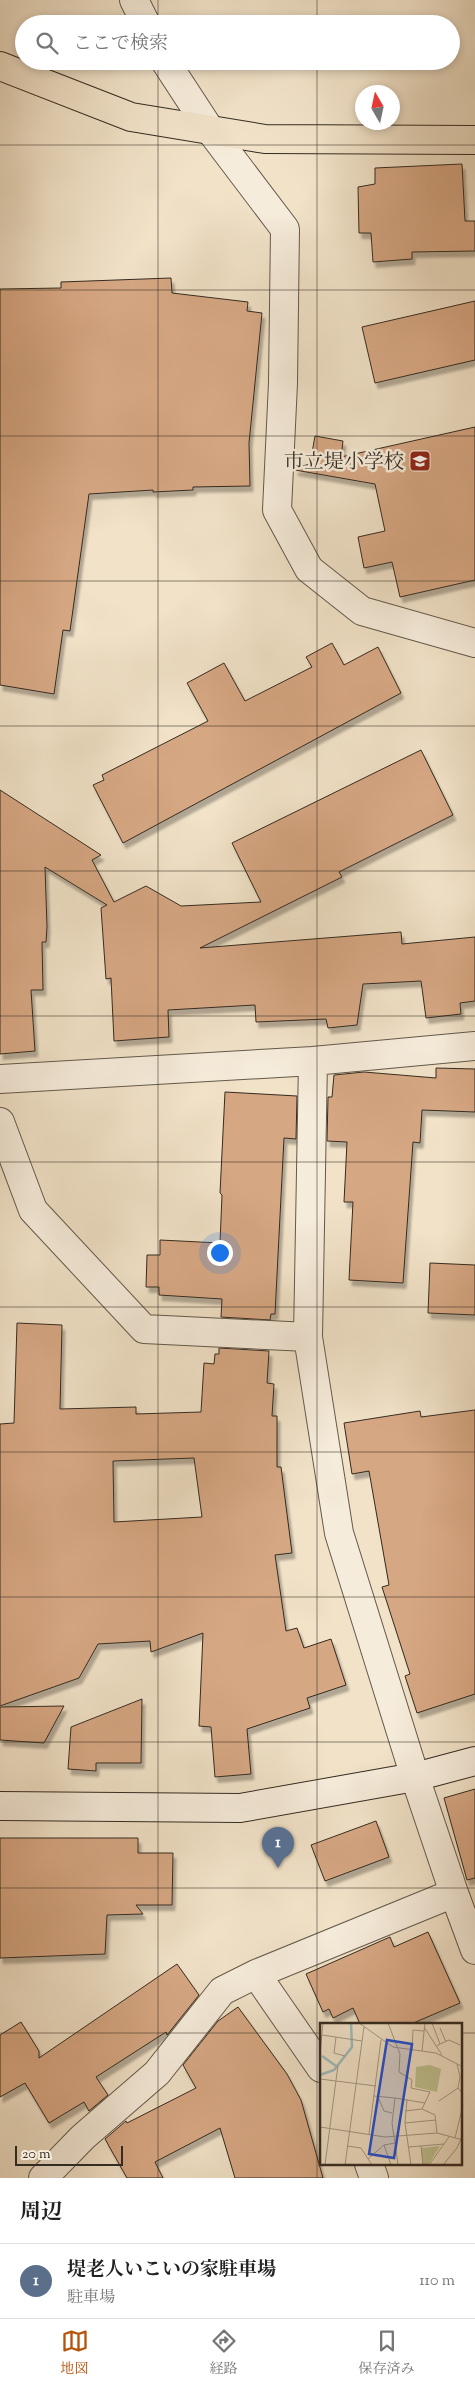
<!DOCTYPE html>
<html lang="ja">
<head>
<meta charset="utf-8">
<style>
	:root { --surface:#fff; --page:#f2f2f2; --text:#222; --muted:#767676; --line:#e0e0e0; --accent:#b45309 }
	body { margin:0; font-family:"Sorts Mill Goudy","Noto Serif JP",serif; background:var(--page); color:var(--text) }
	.compass { position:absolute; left:355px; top:85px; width:45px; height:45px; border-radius:50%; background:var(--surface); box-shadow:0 2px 8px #0003; rotate:351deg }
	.scale { position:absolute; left:15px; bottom:12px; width:108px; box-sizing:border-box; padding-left:5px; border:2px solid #342b21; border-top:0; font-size:14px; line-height:18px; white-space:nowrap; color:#342b21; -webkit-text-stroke:4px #f6ecdb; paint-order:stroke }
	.you { position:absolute; left:219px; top:1252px; width:18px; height:18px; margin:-12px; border:4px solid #fff; border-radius:50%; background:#1a73e8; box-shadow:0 0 0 8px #1a73e833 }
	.badge { display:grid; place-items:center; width:32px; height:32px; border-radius:50%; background:var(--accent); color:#fff; font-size:16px; font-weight:700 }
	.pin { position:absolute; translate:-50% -41px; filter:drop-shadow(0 1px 2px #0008) }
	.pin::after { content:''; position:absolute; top:26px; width:18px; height:15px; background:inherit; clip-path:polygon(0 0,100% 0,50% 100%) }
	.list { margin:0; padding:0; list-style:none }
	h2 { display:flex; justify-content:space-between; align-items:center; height:65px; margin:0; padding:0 20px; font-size:21px }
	h2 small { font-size:16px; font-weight:400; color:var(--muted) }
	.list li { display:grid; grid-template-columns:32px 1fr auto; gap:15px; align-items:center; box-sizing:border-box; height:75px; padding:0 20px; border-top:1px solid var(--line) }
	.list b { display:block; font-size:19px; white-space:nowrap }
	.list p { margin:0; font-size:16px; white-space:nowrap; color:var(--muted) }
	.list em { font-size:16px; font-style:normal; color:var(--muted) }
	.icon { flex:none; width:28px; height:28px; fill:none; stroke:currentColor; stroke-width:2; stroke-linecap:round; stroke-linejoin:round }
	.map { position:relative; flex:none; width:475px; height:2178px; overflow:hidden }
	.search { position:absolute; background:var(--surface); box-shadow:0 2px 8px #0003; left:15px; right:15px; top:15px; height:55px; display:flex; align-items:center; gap:12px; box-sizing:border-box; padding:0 18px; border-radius:28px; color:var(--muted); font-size:19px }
	.sheet { height:140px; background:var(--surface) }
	nav { display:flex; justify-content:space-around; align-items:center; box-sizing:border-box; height:70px; border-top:1px solid var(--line); background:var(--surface); font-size:14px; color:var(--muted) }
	nav a { display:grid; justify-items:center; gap:2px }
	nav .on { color:var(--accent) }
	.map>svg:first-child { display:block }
	.building { fill:#d6a783; stroke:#342b21; fill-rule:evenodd; filter:url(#shadow) }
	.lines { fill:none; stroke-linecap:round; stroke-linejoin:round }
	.street-casing { stroke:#63594b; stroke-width:30 }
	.secondary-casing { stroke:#342b21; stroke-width:30 }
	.primary-casing { stroke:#342b21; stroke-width:30 }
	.street { stroke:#f6ecdb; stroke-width:28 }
	.secondary { stroke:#f6ecdb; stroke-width:28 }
	.primary { stroke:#f1e2c8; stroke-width:28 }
	.grid { fill:none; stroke:#342b21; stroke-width:1; stroke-opacity:0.55 }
	.labels { text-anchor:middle; stroke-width:5; stroke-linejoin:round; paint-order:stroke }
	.poi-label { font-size:20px; fill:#342b21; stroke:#f6ecdb; text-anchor:end }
	.inset-river { fill:none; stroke:#9cbcbd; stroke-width:2.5 }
	.inset-road { fill:none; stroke:#a59985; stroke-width:1 }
	.view { fill:#1d4ed8; fill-opacity:0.15; stroke:#1d4ed8; stroke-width:2.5 }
	.inset-edge { fill:none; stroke:#342b21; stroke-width:2.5 }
</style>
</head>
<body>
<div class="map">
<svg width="475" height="2178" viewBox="0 0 475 2178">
	<defs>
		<filter id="shadow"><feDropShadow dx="3" dy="5.5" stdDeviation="1" flood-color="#0004"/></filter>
	</defs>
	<rect width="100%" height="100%" fill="#f1e2c8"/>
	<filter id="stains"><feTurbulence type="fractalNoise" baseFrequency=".004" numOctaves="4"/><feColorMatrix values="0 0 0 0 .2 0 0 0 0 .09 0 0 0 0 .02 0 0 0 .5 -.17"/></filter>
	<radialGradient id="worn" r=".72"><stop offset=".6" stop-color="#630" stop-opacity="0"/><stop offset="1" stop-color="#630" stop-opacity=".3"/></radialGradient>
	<path class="building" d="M462,164L465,221H475V251L412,252V259L373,262L371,233H359L358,187L375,184V168Z
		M171,278L172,293L248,302L247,311L262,313L249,443L250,486L193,487V490L153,492V490L89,494L70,631L63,630L54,694L0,685V289L61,288V282Z
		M475,301V360L375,383L362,327Z
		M475,427V580L400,597L392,562L364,568L358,537L385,531L375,484L295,470V468L310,464L315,436L343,441L341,457Z
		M332,643L344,665L378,647L401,693L123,843L93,785L104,780L102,775L208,721L187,683L224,663L245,701L312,667L306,657Z
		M421,750L453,815L339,872L342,877L200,948L401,932L402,944L475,937V1001L460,1003L461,1014L426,1018L421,981L363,984L357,1025L328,1028L326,1019L256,1022L255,1005L168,1010L169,1037L114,1041L111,978L106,979L101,908L107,905L45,867L47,927L46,942H42L43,990H31L35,1051L0,1054V790L101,855L92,860L114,902L146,886L181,906L261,902L232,843Z
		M436,1068L475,1069V1112L422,1110L420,1143L413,1142L403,1283L349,1280L353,1202H344L347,1142L327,1141L328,1097H332L334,1075L364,1072L436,1078Z
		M225,1092L297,1096L296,1139L284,1138L275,1314H271L270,1320L221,1317L222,1299L159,1295V1287H146L147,1255H160V1240L220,1243L222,1195L220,1193Z
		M430,1263L475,1265V1315L428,1313Z
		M17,1323L62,1325L60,1409L136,1407V1414L201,1412L204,1363L214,1364L215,1354H219V1348L269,1351L267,1383L274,1384L272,1416H277V1467H281L292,1553L275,1555L286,1631L297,1628L304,1648L331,1639L346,1685L307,1698L310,1708L247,1729L251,1774L215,1777L211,1727L199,1726L203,1633L151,1652L150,1641L98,1644L79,1678L0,1706V1424L14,1423ZM194,1458L202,1517L114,1522L113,1461Z
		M475,1410V1694L417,1713L405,1676L410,1674L382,1587L389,1585L369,1471L352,1474L344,1423L420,1411L421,1417Z
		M142,1699L141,1763H96V1771L68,1769L71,1727Z
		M64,1706L44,1743L0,1740V1707Z
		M475,1789V1878L467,1880L444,1798Z
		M376,1821L389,1857L325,1881L311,1845Z
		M0,1838H138V1853H173L172,1905H136L143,1914L107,1915L105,1954L0,1958Z
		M428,1932L460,2003L411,2024H360L353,2008L333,2018L329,2009L323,2012L306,1974L390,1937L394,1947Z
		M177,1964L199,1995L167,2035L166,2032L96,2077L108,2095L89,2111L84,2102L49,2123L25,2083L0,2097V2035L21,2022L39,2051V2058Z
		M238,2007L287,2074L301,2100L323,2178H235L220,2128L155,2162L163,2178H127L105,2139L126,2121L127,2123L196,2088L183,2065L218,2021Z"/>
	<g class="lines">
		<g class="street-casing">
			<path id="street" d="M134,0L146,24
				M165,61L210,130L285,229L283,383L277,510L309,569L362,611L475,643
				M313,1061L475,1046
				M0,1079L313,1061L308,1337L339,1533L415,1777L454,1893L256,1974L321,2068
				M0,1122L33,1210L144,1329L308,1337
				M454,1893L475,1950
				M369,2164L374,2178
				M43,2178L83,2137L157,2073L222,1991L256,1974"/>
		</g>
		<g class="secondary-casing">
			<path id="secondary" d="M0,1806L240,1808L415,1777L475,1761"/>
		</g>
		<g class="primary-casing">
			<path id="primary" d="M0,66L131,117L265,139L475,140"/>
		</g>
		<use href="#street" class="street"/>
		<use href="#secondary" class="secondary"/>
		<use href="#primary" class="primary"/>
	</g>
	<path class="grid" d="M158,0V24M317,0V24M158,61V2178M317,61V2178M0,145H475M0,290H475M0,436H475M0,581H475M0,726H475M0,871H475M0,1016H475M0,1162H475M0,1307H475M0,1452H475M0,1597H475M0,1742H475M0,1888H475M0,2033H321M461,2033H475"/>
	<defs>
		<g id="school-square" transform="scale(1.125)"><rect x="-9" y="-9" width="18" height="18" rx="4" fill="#8f2418" stroke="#f6ecdb"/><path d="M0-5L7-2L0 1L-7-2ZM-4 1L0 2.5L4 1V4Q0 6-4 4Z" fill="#fff"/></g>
	</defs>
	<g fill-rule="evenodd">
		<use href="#school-square" x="420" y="461"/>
	</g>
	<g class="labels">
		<g class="poi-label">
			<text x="404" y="468">市立堤小学校</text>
		</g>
	</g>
	<g transform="translate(320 2023)">
		<rect width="142" height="142" fill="#f1e2c8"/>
		<path d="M110,42L121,46L117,69L95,64L96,44ZM120,123L108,142H103L101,125Z" fill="#bfc292"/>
		<path class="inset-river" d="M2,33L16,43M0,52L14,47L32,24L31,0"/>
		<path class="inset-road" d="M39,0L73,24L116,30L143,44M68,0L80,31L79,49L92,57L91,65L110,69L102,86L115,92L117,110M112,0L120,21L117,23M104,4L122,32M120,5L126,19M2,12L42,18M16,14L14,30L25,33M120,21L129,17L140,22M92,28L93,7L104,8M102,28L105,0M0,31L3,0M137,41L140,54L138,65L143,71M0,56L56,63M54,73L75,75L72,100L75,120L64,122L71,142M58,74L64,88L72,90M75,75L105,80M87,76L85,100L91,142M119,78L138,65M85,88L102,86M85,100L116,97M0,104L65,114L117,110L143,117M49,111L61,17M135,115L143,82M75,120L78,142M27,123L41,125L52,142M101,123L103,142M89,124L124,121M48,136L64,122M5,142L18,42M25,142L44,4M109,142L129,114M123,142L137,125L143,111"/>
		<path class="view" d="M67,17L92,21L74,135L49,131Z"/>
		<rect width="142" height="142" class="inset-edge"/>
	</g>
	<rect width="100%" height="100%" filter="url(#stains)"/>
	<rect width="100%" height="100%" fill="url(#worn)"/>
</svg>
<svg class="compass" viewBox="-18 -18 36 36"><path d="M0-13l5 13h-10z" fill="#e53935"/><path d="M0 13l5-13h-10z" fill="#767676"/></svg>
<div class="scale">20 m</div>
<div class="you"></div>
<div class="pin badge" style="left:278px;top:1868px;background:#5c6f8a">1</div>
<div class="search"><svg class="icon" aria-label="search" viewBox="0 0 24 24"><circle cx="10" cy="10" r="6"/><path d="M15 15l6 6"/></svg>ここで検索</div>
</div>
<section class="sheet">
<h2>周辺<small></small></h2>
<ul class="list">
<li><span class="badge" style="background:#5c6f8a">1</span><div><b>堤老人いこいの家駐車場</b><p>駐車場</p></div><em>110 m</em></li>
</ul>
</section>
<nav>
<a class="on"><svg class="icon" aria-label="map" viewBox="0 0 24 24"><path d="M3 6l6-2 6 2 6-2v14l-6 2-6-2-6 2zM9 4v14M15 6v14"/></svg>地図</a>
<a><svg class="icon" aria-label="directions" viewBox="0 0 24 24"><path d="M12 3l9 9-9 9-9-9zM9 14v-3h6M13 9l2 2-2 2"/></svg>経路</a>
<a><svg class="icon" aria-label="saved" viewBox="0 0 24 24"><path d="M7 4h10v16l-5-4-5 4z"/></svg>保存済み</a>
</nav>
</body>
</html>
